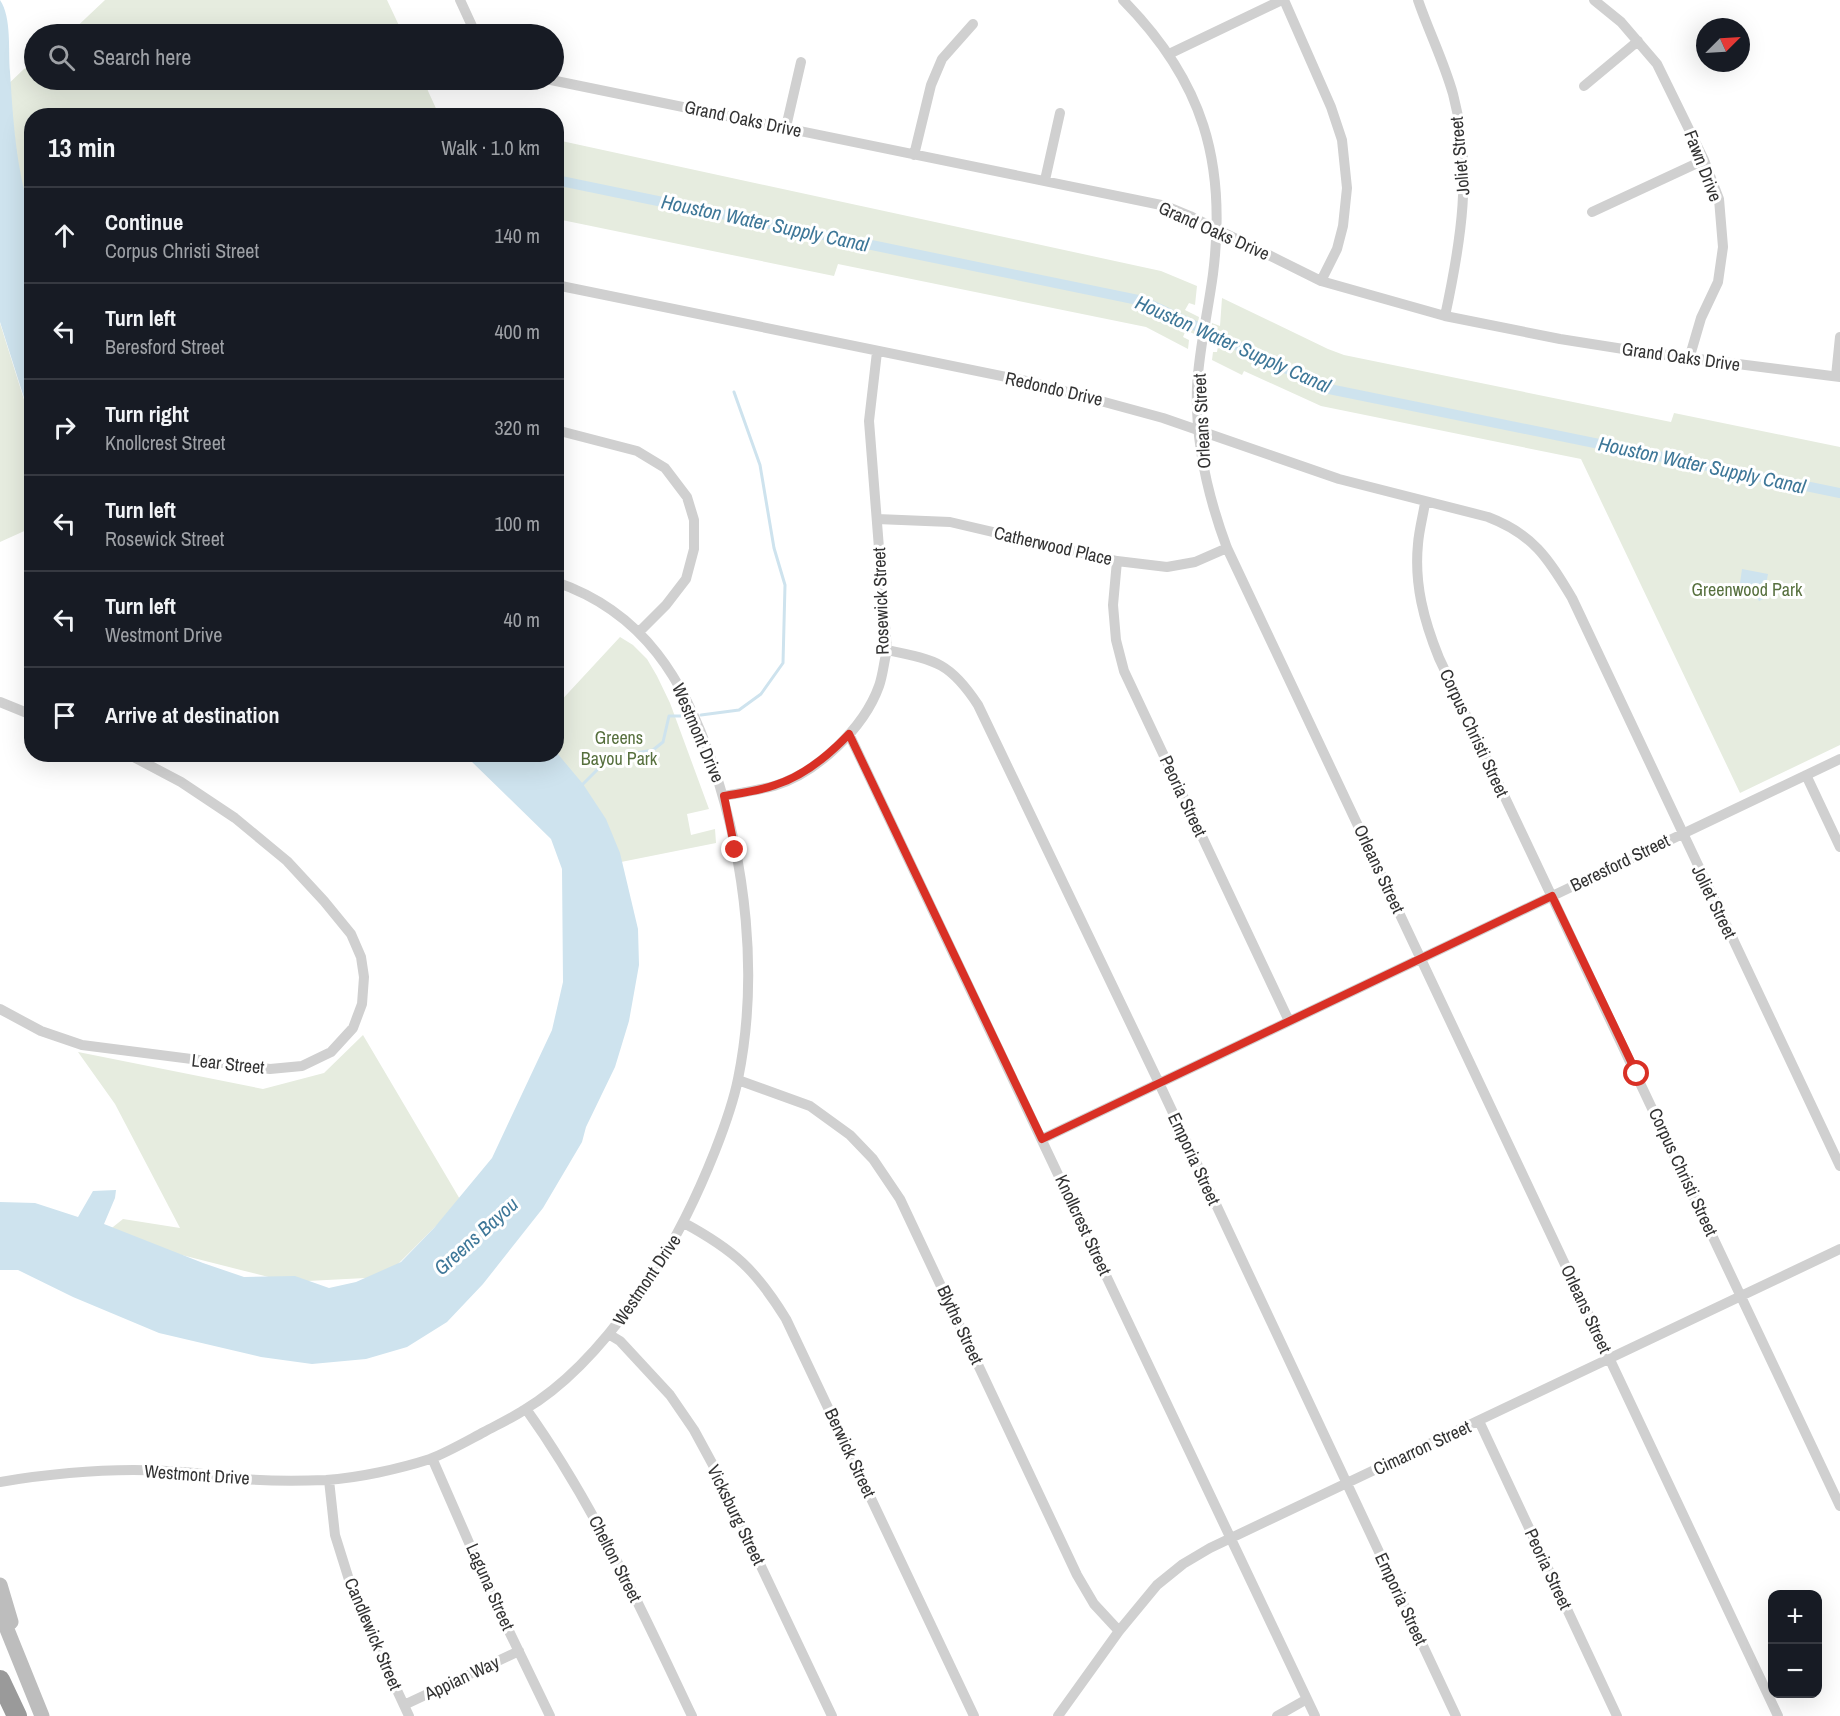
<!DOCTYPE html>
<html lang="en">
<head>
<meta charset="utf-8">
<style>
	:root { --surface:#171b24; --page:#242831; --text:#f1f3f6; --muted:#9ea1a6; --line:#363941 }
	body { margin:0; font-family:"Archivo Narrow",sans-serif; background:var(--page); color:var(--text) }
	.controls { position:absolute; right:18px; bottom:18px; display:grid; overflow:hidden; border-radius:12px; box-shadow:0 6px 24px #0002 }
	.controls button { width:54px; height:54px; display:grid; place-items:center; padding:0; border:0; border-bottom:2px solid var(--line); background:var(--surface); color:var(--text); font:30px sans-serif }
	.compass { position:absolute; left:1696px; top:18px; width:54px; height:54px; border-radius:50%; background:var(--surface); box-shadow:0 6px 24px #0002; rotate:66deg }
	.stop { position:absolute; width:18px; height:18px; margin:-14px; border:4px solid #d93025; border-radius:50%; background:#fff }
	.stop.end { background:#d93025; border-color:#fff; box-shadow:0 2px 6px #0008 }
	.list { margin:0; padding:0; list-style:none }
	h2 { display:flex; justify-content:space-between; align-items:center; height:78px; margin:0; padding:0 24px; font-size:26px }
	h2 small { font-size:20px; font-weight:400; color:var(--muted) }
	.list li { display:grid; grid-template-columns:39px 1fr auto; gap:18px; align-items:center; box-sizing:border-box; height:96px; padding:0 24px; border-top:2px solid var(--line) }
	.list b { display:block; font-size:22px; white-space:nowrap }
	.list p { margin:0; font-size:20px; white-space:nowrap; color:var(--muted) }
	.list em { font-size:20px; font-style:normal; color:var(--muted) }
	.icon { flex:none; width:33px; height:33px; fill:none; stroke:currentColor; stroke-width:2; stroke-linecap:round; stroke-linejoin:round }
	.map { position:relative; flex:none; width:1840px; height:1716px; overflow:hidden }
	.search { position:absolute; background:var(--surface); box-shadow:0 6px 24px #0002; left:24px; top:24px; width:540px; height:66px; display:flex; align-items:center; gap:15px; box-sizing:border-box; padding:0 21px; border-radius:33px; color:var(--muted); font-size:22px }
	.panel { position:absolute; background:var(--surface); box-shadow:0 6px 24px #0002; left:24px; top:108px; width:540px; height:654px; border-radius:24px }
	.map>svg:first-child { display:block }
	.green { fill:#e6ecdf }
	.water { fill:#cee3ee }
	.lines { fill:none; stroke-linecap:round; stroke-linejoin:round }
	.stream { stroke:#cee3ee; stroke-width:3 }
	.canal { stroke:#cee3ee; stroke-width:10 }
	.minor { stroke:#d0d0d0; stroke-width:10 }
	.secondary { stroke:#bdbdbd; stroke-width:15 }
	.motorway { stroke:#9a9a9a; stroke-width:20 }
	.route { stroke:#d93025; stroke-width:8 }
	.labels { text-anchor:middle; stroke-width:6; stroke-linejoin:round; paint-order:stroke }
	.street-label { font-size:18px; fill:#333; stroke:#fff }
	.park-label { font-size:18px; fill:#57703e; stroke:#fff }
	.water-label { font-size:20px; font-style:italic; fill:#3e7798; stroke:#fff }
</style>
</head>
<body>
<div class="map">
<svg width="1840" height="1716" viewBox="0 0 1840 1716">
	<rect width="100%" height="100%" fill="#fff"/>
	<path class="green" d="M105,0H387L403,34H69Z
		M34,63V80H423L439,115L32,116L31,229L23,206L4,88L24,69Z
		M557,140L1161,271L1197,286L1195,305L1189,303L1185,310L1199,317L1196,335L1186,330L1183,337L1189,340L1188,349L1146,327L838,264L834,276L557,219Z
		M1222,298L1328,349L1344,355L1671,422L1674,413L1840,447V745L1740,793L1581,459L1321,406L1244,371L1242,375L1212,360L1213,352H1217L1218,346L1209,340L1212,323L1220,326Z
		M0,323L31,422V528L0,542Z
		M620,637L633,645L647,659L657,676L670,703L709,809L687,814L691,835L715,829L716,843L611,864L556,754L557,705Z
		M363,1035L461,1201L385,1277L288,1282L103,1235L123,1219L180,1228L115,1104L78,1052L263,1089L324,1073Z"/>
	<path class="water" d="M0,0C12,18 8,50 10,72C13,119 16,169 31,214V420L0,322Z
		M1742,569L1768,574L1766,584L1770,596L1759,601L1752,588L1740,583Z
		M557,753L583,784L606,819L620,853L638,929L639,965L629,1021L615,1067L586,1127L582,1142L543,1208L483,1284L447,1322L407,1347L366,1359L312,1364L261,1357L159,1333L73,1297L18,1270H0V1202L35,1203L78,1217L93,1191L116,1190L115,1198L104,1224L203,1263L244,1277L295,1276L329,1288L356,1282L401,1262L434,1228L492,1158L552,1030L563,982L562,869L551,839L470,760L456,755L556,754Z"/>
	<g class="lines">
		<path class="stream" d="M701,715L739,710L761,694L783,663L785,585L774,548L760,465L734,392
			M580,787L598,769L619,756L653,750L663,742L669,716H685"/>
		<path class="canal" d="M556,180L1143,301L1329,389L1840,493"/>
		<path class="minor" d="M460,0L472,26L479,34
			M1123,0C1203,81 1227,162 1213,274C1208,312 1199,349 1197,387C1195,442 1208,497 1227,548L1778,1716
			M1284,0L1331,107L1342,140L1347,188L1343,226L1337,249L1321,281
			M1418,0C1429,32 1444,62 1453,94C1473,169 1461,242 1445,316
			M1594,0L1621,22L1657,64L1704,160L1719,199L1723,247L1718,282L1701,318L1689,359
			M1169,54L1282,0
			M551,80L1166,206L1190,216L1321,281L1445,316L1560,339L1636,351L1840,377
			M1584,86L1638,41
			M786,127L801,62
			M914,155L931,85L942,59L973,24
			M1045,180L1060,113
			M1592,212L1704,160
			M556,285L1031,382L1163,418L1339,479L1488,517C1533,534 1548,558 1572,598L1840,1166
			M1836,376L1840,337
			M556,430L637,451L665,468L687,497L694,520V549L686,579L666,605L639,632
			M1425,503C1423,516 1419,530 1418,544C1414,584 1424,621 1439,658L1840,1506
			M877,519L950,522L1117,561L1167,567L1195,562L1227,548
			M1117,561L1113,605L1116,640L1124,671L1289,1021
			M887,650C935,660 950,662 978,705L1159,1083L1456,1716
			M0,702L32,715
			M849,734L1315,1716
			M1806,775L1840,847
			M724,796C740,793 758,790 774,786C817,773 864,728 879,686C883,675 884,661 887,650L869,421L877,352
			M0,1009L41,1031L82,1045L270,1069L302,1066L331,1052L353,1028L362,1004L364,977L361,957L351,934L324,901L287,861L235,818L181,782L128,754
			M738,1080L810,1106L850,1135L873,1159L900,1199L1077,1575L1094,1604L1119,1631
			M1042,1139L1840,759
			M684,1223C734,1250 756,1270 786,1319L974,1716
			M610,1335L620,1341L670,1395L694,1430L713,1465L832,1716
			M526,1409C594,1504 642,1611 692,1716
			M1479,1421L1617,1716
			M432,1458L494,1600L550,1716
			M329,1480L335,1535L356,1602L409,1716
			M0,1482C60,1472 121,1467 182,1472C202,1473 222,1477 242,1479C269,1481 298,1481 326,1480C358,1478 399,1469 430,1459C448,1452 467,1441 484,1432C497,1425 512,1418 524,1410C568,1384 607,1339 636,1298C670,1253 694,1204 715,1151C724,1128 733,1104 738,1079C759,977 746,863 713,765C685,681 644,612 556,582
			M404,1705L519,1651
			M1058,1716L1119,1631L1157,1585L1183,1564L1210,1548L1840,1249
			M1277,1716L1307,1699"/>
		<path class="secondary" d="M0,1585L11,1622
			M0,1612L42,1716"/>
		<path class="motorway" d="M0,1680L17,1716"/>
	</g>
	<g class="lines">
		<path class="route" d="M735,850L724,796C741,793 759,791 775,785C804,776 828,756 849,734L1042,1139L1552,896L1637,1074"/>
	</g>
	<g class="labels">
		<g class="street-label">
			<text transform="translate(743 119) rotate(12)" y="6">Grand Oaks Drive</text>
			<text transform="translate(1460 156) rotate(-95)" y="6">Joliet Street</text>
			<text transform="translate(1703 166) rotate(69)" y="6">Fawn Drive</text>
			<text transform="translate(1214 231) rotate(24)" y="6">Grand Oaks Drive</text>
			<text transform="translate(1681 357) rotate(8)" y="6">Grand Oaks Drive</text>
			<text transform="translate(1054 389) rotate(13)" y="6">Redondo Drive</text>
			<text transform="translate(1202 421) rotate(-93)" y="6">Orleans Street</text>
			<text transform="translate(1053 546) rotate(13)" y="6">Catherwood Place</text>
			<text transform="translate(881 601) rotate(-92)" y="6">Rosewick Street</text>
			<text transform="translate(698 733) rotate(67)" y="6">Westmont Drive</text>
			<text transform="translate(1474 733) rotate(65)" y="6">Corpus Christi Street</text>
			<text transform="translate(1183 796) rotate(65)" y="6">Peoria Street</text>
			<text transform="translate(1620 863) rotate(-26)" y="6">Beresford Street</text>
			<text transform="translate(1379 869) rotate(65)" y="6">Orleans Street</text>
			<text transform="translate(1714 902) rotate(64)" y="6">Joliet Street</text>
			<text transform="translate(228 1064) rotate(6)" y="6">Lear Street</text>
			<text transform="translate(1194 1159) rotate(65)" y="6">Emporia Street</text>
			<text transform="translate(1683 1172) rotate(65)" y="6">Corpus Christi Street</text>
			<text transform="translate(1083 1225) rotate(65)" y="6">Knollcrest Street</text>
			<text transform="translate(647 1280) rotate(-56)" y="6">Westmont Drive</text>
			<text transform="translate(1586 1309) rotate(65)" y="6">Orleans Street</text>
			<text transform="translate(960 1325) rotate(65)" y="6">Blythe Street</text>
			<text transform="translate(1422 1448) rotate(-25)" y="6">Cimarron Street</text>
			<text transform="translate(850 1453) rotate(65)" y="6">Berwick Street</text>
			<text transform="translate(197 1475) rotate(4)" y="6">Westmont Drive</text>
			<text transform="translate(736 1515) rotate(64)" y="6">Vicksburg Street</text>
			<text transform="translate(615 1559) rotate(63)" y="6">Chelton Street</text>
			<text transform="translate(1548 1569) rotate(65)" y="6">Peoria Street</text>
			<text transform="translate(490 1587) rotate(66)" y="6">Laguna Street</text>
			<text transform="translate(1401 1599) rotate(65)" y="6">Emporia Street</text>
			<text transform="translate(373 1634) rotate(67)" y="6">Candlewick Street</text>
			<text transform="translate(462 1678) rotate(-25)" y="6">Appian Way</text>
		</g>
		<g class="park-label">
			<text x="1747" y="596">Greenwood Park</text>
			<text x="619" y="744">Greens<tspan x="619" dy="21">Bayou Park</tspan></text>
		</g>
		<g class="water-label">
			<text transform="translate(765 223) rotate(12)" y="7">Houston Water Supply Canal</text>
			<text transform="translate(1233 344) rotate(24)" y="7">Houston Water Supply Canal</text>
			<text transform="translate(1702 465) rotate(12)" y="7">Houston Water Supply Canal</text>
			<text transform="translate(476 1236) rotate(-42)" y="7">Greens Bayou</text>
		</g>
	</g>
</svg>
<div class="controls">
<button>+</button>
<button>−</button>
</div>
<svg class="compass" viewBox="-18 -18 36 36"><path d="M0-13l5 13h-10z" fill="#e53935"/><path d="M0 13l5-13h-10z" fill="#9ea1a6"/></svg>
<div class="stop" style="left:1637px;top:1074px"></div>
<div class="stop end" style="left:735px;top:850px"></div>
<div class="search"><svg class="icon" aria-label="search" viewBox="0 0 24 24"><circle cx="10" cy="10" r="6"/><path d="M15 15l6 6"/></svg>Search here</div>
<section class="panel">
<h2>13 min<small>Walk · 1.0 km</small></h2>
<ul class="list">
<li><svg class="icon" aria-label="ahead" viewBox="0 0 24 24"><path d="M12 20V5M6 11l6-6 6 6"/></svg><div><b>Continue</b><p>Corpus Christi Street</p></div><em>140 m</em></li>
<li><svg class="icon" aria-label="left" viewBox="0 0 24 24"><path d="M17 20v-9H6M10 6l-5 5 5 5"/></svg><div><b>Turn left</b><p>Beresford Street</p></div><em>400 m</em></li>
<li><svg class="icon" aria-label="right" viewBox="0 0 24 24"><path d="M7 20v-9h11M14 6l5 5-5 5"/></svg><div><b>Turn right</b><p>Knollcrest Street</p></div><em>320 m</em></li>
<li><svg class="icon" aria-label="left" viewBox="0 0 24 24"><path d="M17 20v-9H6M10 6l-5 5 5 5"/></svg><div><b>Turn left</b><p>Rosewick Street</p></div><em>100 m</em></li>
<li><svg class="icon" aria-label="left" viewBox="0 0 24 24"><path d="M17 20v-9H6M10 6l-5 5 5 5"/></svg><div><b>Turn left</b><p>Westmont Drive</p></div><em>40 m</em></li>
<li><svg class="icon" aria-label="arrive" viewBox="0 0 24 24"><path d="M6 21V4h12l-3 4 3 4H6"/></svg><div><b>Arrive at destination</b></div></li>
</ul>
</section>
</div>
</body>
</html>
